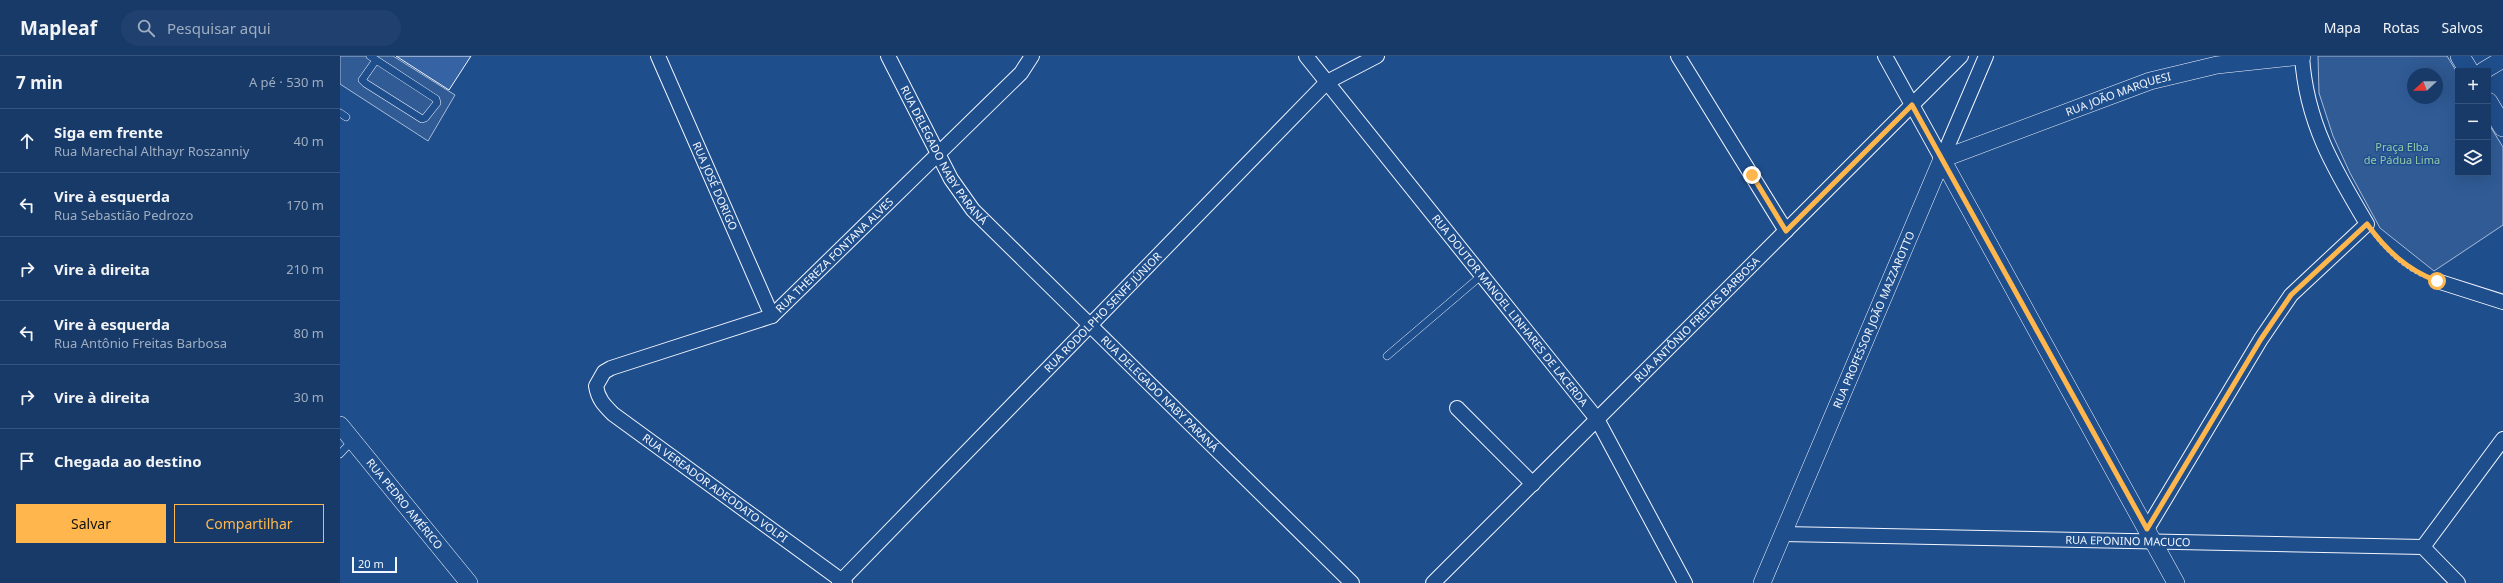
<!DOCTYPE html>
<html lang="pt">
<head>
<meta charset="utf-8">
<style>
	:root { --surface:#173a69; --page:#20416f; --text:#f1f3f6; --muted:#9eadc0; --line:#36547d; --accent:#ffb74d }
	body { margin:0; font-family:"Noto Sans",sans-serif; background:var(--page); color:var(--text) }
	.controls { position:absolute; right:12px; top:12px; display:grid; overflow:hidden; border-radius:0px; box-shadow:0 4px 16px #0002 }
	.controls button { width:36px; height:36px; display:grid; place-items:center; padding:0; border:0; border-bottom:1px solid var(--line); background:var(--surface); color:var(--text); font:20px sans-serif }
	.compass { position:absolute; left:2067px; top:12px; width:36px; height:36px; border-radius:50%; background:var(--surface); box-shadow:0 4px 16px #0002; rotate:248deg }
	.scale { position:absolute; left:12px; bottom:10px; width:45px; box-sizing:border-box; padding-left:4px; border:2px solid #f2f6ff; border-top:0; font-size:11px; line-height:14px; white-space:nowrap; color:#f2f6ff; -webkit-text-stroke:3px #1f4e8c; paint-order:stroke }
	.stop { position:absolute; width:12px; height:12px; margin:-9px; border:3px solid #ffb74d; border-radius:50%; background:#fff }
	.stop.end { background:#ffb74d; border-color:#fff; box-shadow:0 1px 4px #0008 }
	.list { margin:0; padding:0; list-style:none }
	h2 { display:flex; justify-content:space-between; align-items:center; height:52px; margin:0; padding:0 16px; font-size:17px }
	h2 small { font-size:13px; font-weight:400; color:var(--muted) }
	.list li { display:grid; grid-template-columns:26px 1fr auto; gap:12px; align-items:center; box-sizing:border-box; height:64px; padding:0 16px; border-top:1px solid var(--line) }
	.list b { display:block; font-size:15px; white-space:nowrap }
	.list p { margin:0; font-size:13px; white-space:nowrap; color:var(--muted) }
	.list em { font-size:13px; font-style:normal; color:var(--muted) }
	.actions { display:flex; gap:8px; padding:12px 16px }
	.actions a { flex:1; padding:9px 0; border:1px solid var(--accent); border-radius:0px; text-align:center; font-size:14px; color:var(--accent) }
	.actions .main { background:var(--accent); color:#111 }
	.icon { flex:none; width:22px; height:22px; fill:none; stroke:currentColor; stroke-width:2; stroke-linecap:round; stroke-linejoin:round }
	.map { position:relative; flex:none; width:2163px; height:527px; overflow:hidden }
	header { display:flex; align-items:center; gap:24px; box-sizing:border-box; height:56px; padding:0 20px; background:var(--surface); border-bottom:1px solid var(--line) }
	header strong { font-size:19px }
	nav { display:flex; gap:22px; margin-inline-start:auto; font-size:14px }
	.search { width:280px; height:36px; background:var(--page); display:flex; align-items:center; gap:10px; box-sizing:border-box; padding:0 14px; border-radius:22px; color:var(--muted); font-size:15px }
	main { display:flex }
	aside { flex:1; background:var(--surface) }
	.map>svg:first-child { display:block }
	.built { fill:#305b95; stroke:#a8bbd7; fill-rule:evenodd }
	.building { fill:#3563a3; stroke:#f2f6ff }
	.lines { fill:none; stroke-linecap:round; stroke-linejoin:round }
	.service-casing { stroke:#f2f6ff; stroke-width:8 }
	.minor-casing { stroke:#f2f6ff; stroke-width:16 }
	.tertiary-casing { stroke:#f2f6ff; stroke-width:18 }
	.secondary-casing { stroke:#f2f6ff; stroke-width:20 }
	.path { stroke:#b3c4dc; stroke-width:2.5; stroke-dasharray:3 2; stroke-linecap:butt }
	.service { stroke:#1f4e8c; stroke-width:7 }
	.minor { stroke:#1f4e8c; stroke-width:14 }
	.tertiary { stroke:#1f4e8c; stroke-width:17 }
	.secondary { stroke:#1f4e8c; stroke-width:19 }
	.route { stroke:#ffb74d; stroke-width:5 }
	.labels { text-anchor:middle; stroke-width:3; stroke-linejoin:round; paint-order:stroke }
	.street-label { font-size:11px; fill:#f2f6ff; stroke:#1f4e8c }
	.park-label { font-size:11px; fill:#97c8a6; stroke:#1f4e8c }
</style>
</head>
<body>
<header>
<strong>Mapleaf</strong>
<div class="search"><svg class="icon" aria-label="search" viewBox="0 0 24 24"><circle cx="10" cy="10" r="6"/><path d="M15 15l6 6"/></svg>Pesquisar aqui</div>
<nav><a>Mapa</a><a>Rotas</a><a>Salvos</a></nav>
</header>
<main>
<aside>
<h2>7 min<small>A pé · 530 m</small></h2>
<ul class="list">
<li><svg class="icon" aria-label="ahead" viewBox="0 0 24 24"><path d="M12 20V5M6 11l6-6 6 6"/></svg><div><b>Siga em frente</b><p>Rua Marechal Althayr Roszanniy</p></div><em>40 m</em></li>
<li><svg class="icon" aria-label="left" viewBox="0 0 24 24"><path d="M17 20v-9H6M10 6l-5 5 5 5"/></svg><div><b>Vire à esquerda</b><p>Rua Sebastião Pedrozo</p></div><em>170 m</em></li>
<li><svg class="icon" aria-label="right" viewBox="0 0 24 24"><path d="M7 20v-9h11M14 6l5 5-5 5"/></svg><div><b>Vire à direita</b></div><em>210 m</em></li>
<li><svg class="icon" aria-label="left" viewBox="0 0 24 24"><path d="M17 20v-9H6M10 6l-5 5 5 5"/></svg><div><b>Vire à esquerda</b><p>Rua Antônio Freitas Barbosa</p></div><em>80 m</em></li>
<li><svg class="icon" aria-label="right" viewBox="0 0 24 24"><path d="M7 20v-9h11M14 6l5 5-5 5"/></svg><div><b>Vire à direita</b></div><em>30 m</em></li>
<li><svg class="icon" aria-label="arrive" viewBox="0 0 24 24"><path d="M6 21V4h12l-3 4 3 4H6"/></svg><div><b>Chegada ao destino</b></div></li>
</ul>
<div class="actions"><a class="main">Salvar</a><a>Compartilhar</a></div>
</aside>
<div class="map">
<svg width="2163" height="527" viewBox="0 0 2163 527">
	<rect width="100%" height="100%" fill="#1f4e8c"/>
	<path class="built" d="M0,0H53L115,39L88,85L0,28Z
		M1978,0H2107L2118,18V117H2148V67L2163,91V169L2094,215L2040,172L2010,117L1993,80L1979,37ZM2073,18H2097V42H2073Z"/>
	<path class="building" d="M56,0H131L109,34Z"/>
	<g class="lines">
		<g class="service-casing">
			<path id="service" d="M30,0L96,43L97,47L85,62L82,63L25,27L22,24L36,4
				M0,57L6,61
				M1047,300L1142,219
				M0,398L12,385"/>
		</g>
		<g class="minor-casing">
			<g id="minor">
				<path id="s1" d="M318,0L432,260"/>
				<path id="s2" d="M548,0L611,123L633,154L1012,527"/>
				<path id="s3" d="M966,0L1257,363L1345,527"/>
				<path d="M1338,0L1446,175"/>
				<path d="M1545,0L1602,103"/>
				<path d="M1602,103L1646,0"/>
				<path d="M2097,225L2163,246"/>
				<path d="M1117,352L1193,428"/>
				<path d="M1807,473L1921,283L1951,239L2027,168C1994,113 1966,66 1962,0"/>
				<path id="s4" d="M1443,478L2083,491L2118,527"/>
				<path d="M2083,491L2163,383"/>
				<path id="s5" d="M499,527L987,26L1037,0"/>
				<path id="s6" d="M505,527L273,358C264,349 258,343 256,330L264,316L271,312L432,260L681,17L692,0"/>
				<path id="s7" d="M1093,527L1621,0"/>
			</g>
		</g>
		<g class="tertiary-casing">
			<g id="tertiary">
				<path d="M2143,15L2163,3"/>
				<path d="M1602,103L1836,527"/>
				<path id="s8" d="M1602,103L1810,25L1877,9L1962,0"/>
				<path id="s9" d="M0,369L129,527"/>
				<path id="s10" d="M1422,527L1602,103"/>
			</g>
		</g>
		<g class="secondary-casing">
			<path id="secondary" d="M2120,0L2129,15
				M2148,46L2163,71"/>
		</g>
		<path class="path" d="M2034,179C2046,195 2066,214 2085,221"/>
		<use href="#service" class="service"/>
		<use href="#minor" class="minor"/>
		<use href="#tertiary" class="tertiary"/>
		<use href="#secondary" class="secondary"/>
	</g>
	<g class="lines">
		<path class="route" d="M1412,119L1446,175L1572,49L1807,473L1921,283L1951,239L2027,168C2046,194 2067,214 2097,225"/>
	</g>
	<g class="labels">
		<g class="street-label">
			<text dy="4" stroke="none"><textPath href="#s8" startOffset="188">RUA JOÃO MARQUESI</textPath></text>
			<text dy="4" stroke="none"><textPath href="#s2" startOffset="114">RUA DELEGADO NABY PARANÁ</textPath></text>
			<text dy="4" stroke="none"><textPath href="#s1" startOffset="142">RUA JOSÉ DORIGO</textPath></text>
			<text dy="4" stroke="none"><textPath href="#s6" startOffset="601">RUA THEREZA FONTANA ALVES</textPath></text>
			<text dy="4" stroke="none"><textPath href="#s3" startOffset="326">RUA DOUTOR MANOEL LINHARES DE LACERDA</textPath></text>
			<text dy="4" stroke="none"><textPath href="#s5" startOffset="378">RUA RODOLPHO SENFF JÚNIOR</textPath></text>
			<text dy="4" stroke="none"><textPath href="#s7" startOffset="373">RUA ANTÔNIO FREITAS BARBOSA</textPath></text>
			<text dy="4" stroke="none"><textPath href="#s10" startOffset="286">RUA PROFESSOR JOÃO MAZZAROTTO</textPath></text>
			<text dy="4" stroke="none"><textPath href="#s2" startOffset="438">RUA DELEGADO NABY PARANÁ</textPath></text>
			<text transform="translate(375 432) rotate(36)" y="4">RUA VEREADOR ADEODATO VOLPI</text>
			<text dy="4" stroke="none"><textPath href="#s9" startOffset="102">RUA PEDRO AMÉRICO</textPath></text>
			<text dy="4" stroke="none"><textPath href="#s4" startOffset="345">RUA EPONINO MACUCO</textPath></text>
		</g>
		<g class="park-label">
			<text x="2062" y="95">Praça Elba<tspan x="2062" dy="13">de Pádua Lima</tspan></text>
		</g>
	</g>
</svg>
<div class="controls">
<button>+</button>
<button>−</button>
<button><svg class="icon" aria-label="layers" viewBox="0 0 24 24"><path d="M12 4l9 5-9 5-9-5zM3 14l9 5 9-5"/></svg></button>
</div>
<svg class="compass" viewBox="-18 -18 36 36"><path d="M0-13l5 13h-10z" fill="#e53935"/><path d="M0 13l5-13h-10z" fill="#9eadc0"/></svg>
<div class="scale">20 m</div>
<div class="stop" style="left:2097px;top:225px"></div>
<div class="stop end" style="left:1412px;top:119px"></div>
</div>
</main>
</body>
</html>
